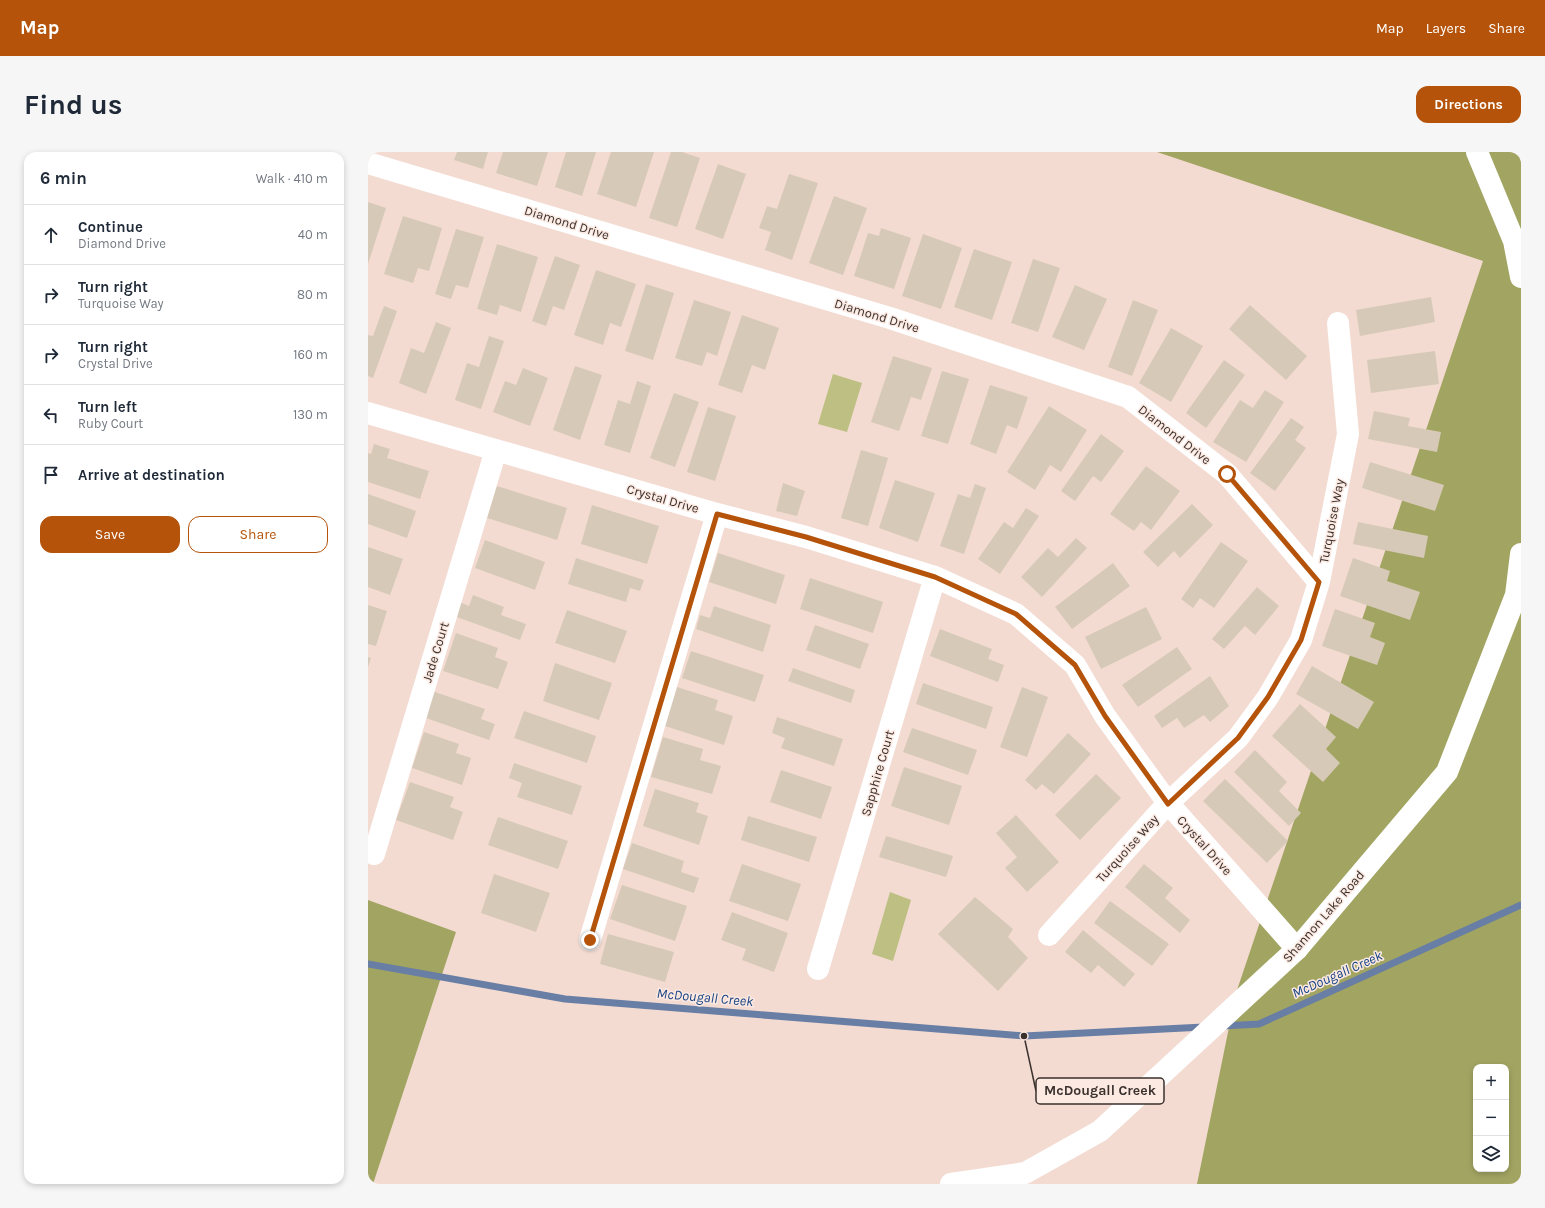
<!DOCTYPE html>
<html lang="en">
<head>
<meta charset="utf-8">
<style>
	:root { --surface:#fff; --page:#f6f6f7; --text:#1f2937; --muted:#747a83; --line:#e0e1e3; --accent:#b45309 }
	body { margin:0; font-family:Karla,sans-serif; background:var(--page); color:var(--text) }
	.controls { position:absolute; right:12px; bottom:12px; display:grid; overflow:hidden; border-radius:8px; box-shadow:0 2px 6px #0003 }
	.controls button { width:36px; height:36px; display:grid; place-items:center; padding:0; border:0; border-bottom:1px solid var(--line); background:var(--surface); color:var(--text); font:20px sans-serif }
	.stop { position:absolute; width:12px; height:12px; margin:-9px; border:3px solid #b45309; border-radius:50%; background:#fff }
	.stop.end { background:#b45309; border-color:#fff; box-shadow:0 1px 4px #0008 }
	.list { margin:0; padding:0; list-style:none }
	h2 { display:flex; justify-content:space-between; align-items:center; height:52px; margin:0; padding:0 16px; font-size:17px }
	h2 small { font-size:13px; font-weight:400; color:var(--muted) }
	.list li { display:grid; grid-template-columns:26px 1fr auto; gap:12px; align-items:center; box-sizing:border-box; height:60px; padding:0 16px; border-top:1px solid var(--line) }
	.list b { display:block; font-size:15px; white-space:nowrap }
	.list p { margin:0; font-size:13px; white-space:nowrap; color:var(--muted) }
	.list em { font-size:13px; font-style:normal; color:var(--muted) }
	.actions { display:flex; gap:8px; padding:12px 16px }
	.actions a { flex:1; padding:9px 0; border:1px solid var(--accent); border-radius:12px; text-align:center; font-size:14px; color:var(--accent) }
	.actions .main { background:var(--accent); color:#fff }
	.icon { flex:none; width:22px; height:22px; fill:none; stroke:currentColor; stroke-width:2; stroke-linecap:round; stroke-linejoin:round }
	.map { position:relative; flex:none; width:1153px; height:1032px; overflow:hidden; border-radius:12px }
	header { display:flex; align-items:center; gap:24px; box-sizing:border-box; height:56px; padding:0 20px; background:var(--accent); color:#fff }
	header strong { font-size:19px }
	nav { display:flex; gap:22px; margin-inline-start:auto; font-size:14px }
	.intro { display:flex; align-items:center; justify-content:space-between; box-sizing:border-box; height:96px; padding:0 24px }
	h1 { margin:0; font-size:28px }
	.button { padding:10px 18px; border-radius:12px; background:var(--accent); color:#fff; font-size:14px; font-weight:700 }
	main { display:flex; gap:24px; padding:0 24px }
	aside { flex:1; background:var(--surface); border-radius:12px; box-shadow:0 2px 6px #0003 }
	.map>svg:first-child { display:block }
	.green { fill:#bdc082 }
	.forest { fill:#a2a562; fill-rule:evenodd }
	.lines { fill:none; stroke-linecap:round; stroke-linejoin:round }
	.stream { stroke:#687ea4; stroke-width:7 }
	.building { fill:#d7c9b7 }
	.minor { stroke:#fff; stroke-width:22 }
	.major { stroke:#fff; stroke-width:22 }
	.route { stroke:#b45309; stroke-width:5 }
	.labels { text-anchor:middle; stroke-width:3; stroke-linejoin:round; paint-order:stroke }
	.street-label { font-size:13px; fill:#3a312e; stroke:#fce9e2 }
	.water-label { font-size:14px; font-style:italic; fill:#184485; stroke:#fce9e2 }
	.leader { fill:none; stroke:#3a312e; stroke-width:1.5 }
	.callout-dot { fill:#3a312e; stroke:#fce9e2; stroke-width:1.5 }
	.callout { fill:#fce9e2; stroke:#3a312e; stroke-width:1.5 }
	.callout-label { font-size:14px; text-anchor:middle; font-weight:bold; fill:#3a312e }
</style>
</head>
<body>
<header>
<strong>Map</strong>
<nav><a>Map</a><a>Layers</a><a>Share</a></nav>
</header>
<div class="intro"><h1>Find us</h1><a class="button">Directions</a></div>
<main>
<aside>
<h2>6 min<small>Walk · 410 m</small></h2>
<ul class="list">
<li><svg class="icon" aria-label="ahead" viewBox="0 0 24 24"><path d="M12 20V5M6 11l6-6 6 6"/></svg><div><b>Continue</b><p>Diamond Drive</p></div><em>40 m</em></li>
<li><svg class="icon" aria-label="right" viewBox="0 0 24 24"><path d="M7 20v-9h11M14 6l5 5-5 5"/></svg><div><b>Turn right</b><p>Turquoise Way</p></div><em>80 m</em></li>
<li><svg class="icon" aria-label="right" viewBox="0 0 24 24"><path d="M7 20v-9h11M14 6l5 5-5 5"/></svg><div><b>Turn right</b><p>Crystal Drive</p></div><em>160 m</em></li>
<li><svg class="icon" aria-label="left" viewBox="0 0 24 24"><path d="M17 20v-9H6M10 6l-5 5 5 5"/></svg><div><b>Turn left</b><p>Ruby Court</p></div><em>130 m</em></li>
<li><svg class="icon" aria-label="arrive" viewBox="0 0 24 24"><path d="M6 21V4h12l-3 4 3 4H6"/></svg><div><b>Arrive at destination</b></div></li>
</ul>
<div class="actions"><a class="main">Save</a><a>Share</a></div>
</aside>
<div class="map">
<svg width="1153" height="1032" viewBox="0 0 1153 1032">
	<rect width="100%" height="100%" fill="#f3dbd2"/>
	<path class="green" d="M465,222L494,231L479,280L450,272Z
		M522,740L543,748L525,809L504,802Z"/>
	<path class="forest" d="M789,0H1153V1032H829L868,841L1115,109ZM1108,915H1138V1017H1108Z
		M0,748L88,780L5,1032H0Z"/>
	<g class="lines">
		<path class="stream" d="M0,812L197,847L656,884L836,875
			M855,874L891,872L1153,753"/>
	</g>
	<path class="building" d="M89,0H120L115,17L86,8Z
		M135,0H180L169,34L128,21Z
		M198,0H228L214,44L187,35Z
		M243,0H286L268,55L229,42Z
		M303,0H314L332,6L309,75L281,66Z
		M350,12L378,22L355,87L327,77Z
		M421,22L450,31L424,108L397,98L403,80L391,76L399,54L409,57Z
		M466,44L499,56L475,123L441,111Z
		M0,50L18,56L0,112Z
		M35,64L74,76L61,119L50,116L45,131L16,122Z
		M513,76L543,86L526,137L486,124L500,81L511,84Z
		M88,77L116,85L100,136L88,133L83,147L67,142Z
		M555,82L594,96L573,157L534,144Z
		M129,92L170,105L153,160L132,153L129,163L109,157Z
		M606,97L644,110L624,168L586,155Z
		M187,104L212,113L196,158L185,154L178,174L164,169Z
		M665,107L692,116L670,180L643,171Z
		M228,118L268,132L253,175L242,171L235,193L206,183Z
		M278,132L306,141L285,208L257,199Z
		M707,133L739,147L716,198L684,185Z
		M1063,145L1067,170L992,184L988,158Z
		M326,148L363,160L349,204L339,200L334,214L307,206Z
		M765,148L790,158L764,224L740,215Z
		M882,153L939,204L918,228L861,177Z
		M16,154L29,159L5,226L0,224V183L5,184Z
		M374,163L411,176L397,218L384,213L374,241L350,233Z
		M68,170L83,176L58,242L31,231L43,196L56,201Z
		M803,176L835,194L803,250L771,231Z
		M121,184L136,189L113,257L87,248L99,211L111,215Z
		M1067,199L1071,232L1003,241L999,208Z
		M525,204L564,216L553,248L543,245L531,279L503,270Z
		M856,208L877,223L838,276L818,261Z
		M207,214L234,223L212,288L185,278Z
		M155,216L180,226L162,274L125,260L137,229L148,233Z
		M574,219L601,227L580,292L553,284Z
		M269,229L283,234L262,301L236,293L250,248L262,252Z
		M622,233L660,245L649,277L639,273L628,302L602,292Z
		M897,238L916,250L878,310L845,290L872,248L885,256Z
		M306,241L331,250L307,315L282,306Z
		M681,254L719,278L693,320L682,313L667,338L639,320Z
		M340,255L368,264L347,329L319,320Z
		M1006,259L1042,266L1040,274L1073,280L1069,300L1000,287Z
		M923,266L936,275L927,288L938,296L907,339L882,321Z
		M733,282L756,299L733,330L725,324L707,349L693,339Z
		M6,292L22,297L19,306L61,319L52,347L0,330V301L3,302Z
		M493,298L520,306L500,374L473,366Z
		M1002,310L1076,333L1067,359L994,336Z
		M778,314L812,339L783,378L773,370L766,379L742,362Z
		M527,328L567,341L550,390L511,376Z
		M415,331L437,339L429,364L408,359Z
		M607,332L618,336L596,402L572,394L590,342L602,346Z
		M129,334L199,356L189,388L119,366Z
		M0,342L48,359L39,386L0,372Z
		M824,352L845,373L812,406L806,399L790,415L775,400Z
		M224,353L291,374L279,412L213,392Z
		M658,356L671,364L632,422L610,407L636,370L645,376Z
		M990,370L1060,384L1056,406L985,392Z
		M708,386L719,396L674,445L653,425L680,396L690,405Z
		M117,388L177,410L167,438L107,416Z
		M853,390L880,409L846,456L832,446L825,456L813,447Z
		M0,395L35,407L22,443L0,435Z
		M350,401L417,423L408,452L341,430Z
		M208,406L276,428L272,439L262,436L258,450L200,432Z
		M985,406L1022,419L1019,429L1052,440L1042,468L972,444Z
		M745,411L762,434L704,477L687,455Z
		M442,426L515,450L505,481L432,457Z
		M889,435L911,454L887,483L877,474L856,497L844,487Z
		M105,443L136,455L133,463L158,472L152,488L86,464L91,450L101,454Z
		M0,453L19,459L8,494L0,492Z
		M346,454L403,473L395,500L328,477L332,463L342,466Z
		M778,455L794,487L733,517L717,485Z
		M967,457L1007,471L1002,485L1017,491L1009,513L954,494Z
		M199,458L259,479L247,511L187,491Z
		M447,473L501,492L492,517L438,498Z
		M572,477L624,497L620,507L636,513L630,530L562,504Z
		M88,481L130,496L127,505L140,510L130,537L75,519Z
		M809,495L824,517L770,555L754,533Z
		M323,499L396,523L387,550L314,526Z
		M0,505L3,506L0,515Z
		M187,511L244,531L231,568L175,549Z
		M944,514L1006,550L990,577L928,542Z
		M425,516L487,538L483,551L420,529Z
		M842,524L861,554L842,570L836,563L816,576L809,566L794,576L786,564Z
		M555,531L625,555L618,577L548,552Z
		M309,535L350,548L347,558L365,564L356,593L297,574Z
		M654,535L680,545L659,605L632,595Z
		M64,539L117,557L113,567L127,572L121,588L55,565Z
		M932,552L968,585L958,597L972,611L955,630L904,584Z
		M156,559L228,584L219,611L146,586Z
		M409,565L475,587L466,614L413,596L417,586L404,581Z
		M544,576L609,598L600,623L535,600Z
		M56,580L91,592L88,601L103,606L94,633L44,616Z
		M700,581L723,602L686,642L674,632L668,638L657,628Z
		M295,585L335,597L332,608L353,614L344,642L283,625Z
		M887,598L919,630L911,639L933,661L921,674L866,620Z
		M146,611L214,634L204,663L149,645L154,631L141,626Z
		M536,615L594,634L581,673L523,654Z
		M413,618L464,635L453,667L402,650Z
		M728,622L753,646L712,688L687,663Z
		M857,627L920,689L899,711L835,649Z
		M42,630L86,645L82,655L95,660L85,688L28,668Z
		M287,637L331,651L328,660L340,664L331,693L275,674Z
		M648,663L691,710L659,740L637,716L649,705L628,681Z
		M380,664L449,685L441,710L373,688Z
		M130,665L200,689L190,717L120,693Z
		M518,684L585,704L578,725L511,705Z
		M264,691L316,709L313,720L331,726L326,741L255,717Z
		M374,712L433,732L420,769L361,749Z
		M776,712L805,736L797,746L822,768L812,781L757,735Z
		M126,722L182,741L168,780L113,761Z
		M254,733L319,754L307,789L242,767Z
		M607,745L645,777L640,785L660,806L630,839L570,782Z
		M742,749L801,792L784,814L726,771Z
		M364,760L420,781L406,820L374,808L378,797L353,788Z
		M715,778L767,822L756,835L730,813L723,821L697,800Z
		M240,782L306,800L297,830L232,812Z"/>
	<g class="lines">
		<path class="minor" d="M0,11L522,166L760,245L859,322L951,430
			M0,261L349,362L438,385L567,425L648,462L707,513L737,564L800,651L929,797
			M6,702L128,298
			M681,783L800,651L870,586L900,545L933,488L951,430L980,282L970,171
			M222,788L349,362
			M450,817L567,425"/>
		<path class="major" d="M1109,0L1146,89L1153,125
			M583,1032L657,1021L732,979L929,797L1079,620L1148,443L1153,402"/>
	</g>
	<g class="lines">
		<path class="route" d="M222,788L349,362L438,385L567,425L648,462L707,513L737,564L800,652L870,586L900,545L933,488L951,430L859,322"/>
	</g>
	<g class="labels">
		<g class="street-label">
			<text transform="translate(199 70) rotate(17)" y="5">Diamond Drive</text>
			<text transform="translate(509 163) rotate(17)" y="5">Diamond Drive</text>
			<text transform="translate(807 282) rotate(38)" y="5">Diamond Drive</text>
			<text transform="translate(295 346) rotate(16)" y="5">Crystal Drive</text>
			<text transform="translate(963 369) rotate(-79)" y="5">Turquoise Way</text>
			<text transform="translate(67 500) rotate(-73)" y="5">Jade Court</text>
			<text transform="translate(509 621) rotate(-74)" y="5">Sapphire Court</text>
			<text transform="translate(837 693) rotate(48)" y="5">Crystal Drive</text>
			<text transform="translate(759 696) rotate(-48)" y="5">Turquoise Way</text>
			<text transform="translate(955 764) rotate(-49)" y="5">Shannon Lake Road</text>
		</g>
		<g class="water-label">
			<text transform="translate(969 822) rotate(-24)" y="5">McDougall Creek</text>
			<text transform="translate(337 845) rotate(5)" y="5">McDougall Creek</text>
		</g>
	</g>
	<path class="leader" d="M656 884L668 939"/>
	<circle class="callout-dot" cx="656" cy="884" r="4"/>
	<rect class="callout" x="668" y="926" width="128" height="26" rx="4"/>
	<g class="callout-label">
		<text x="732" y="943">McDougall Creek</text>
	</g>
</svg>
<div class="controls">
<button>+</button>
<button>−</button>
<button><svg class="icon" aria-label="layers" viewBox="0 0 24 24"><path d="M12 4l9 5-9 5-9-5zM3 14l9 5 9-5"/></svg></button>
</div>
<div class="stop" style="left:859px;top:322px"></div>
<div class="stop end" style="left:222px;top:788px"></div>
</div>
</main>
</body>
</html>
